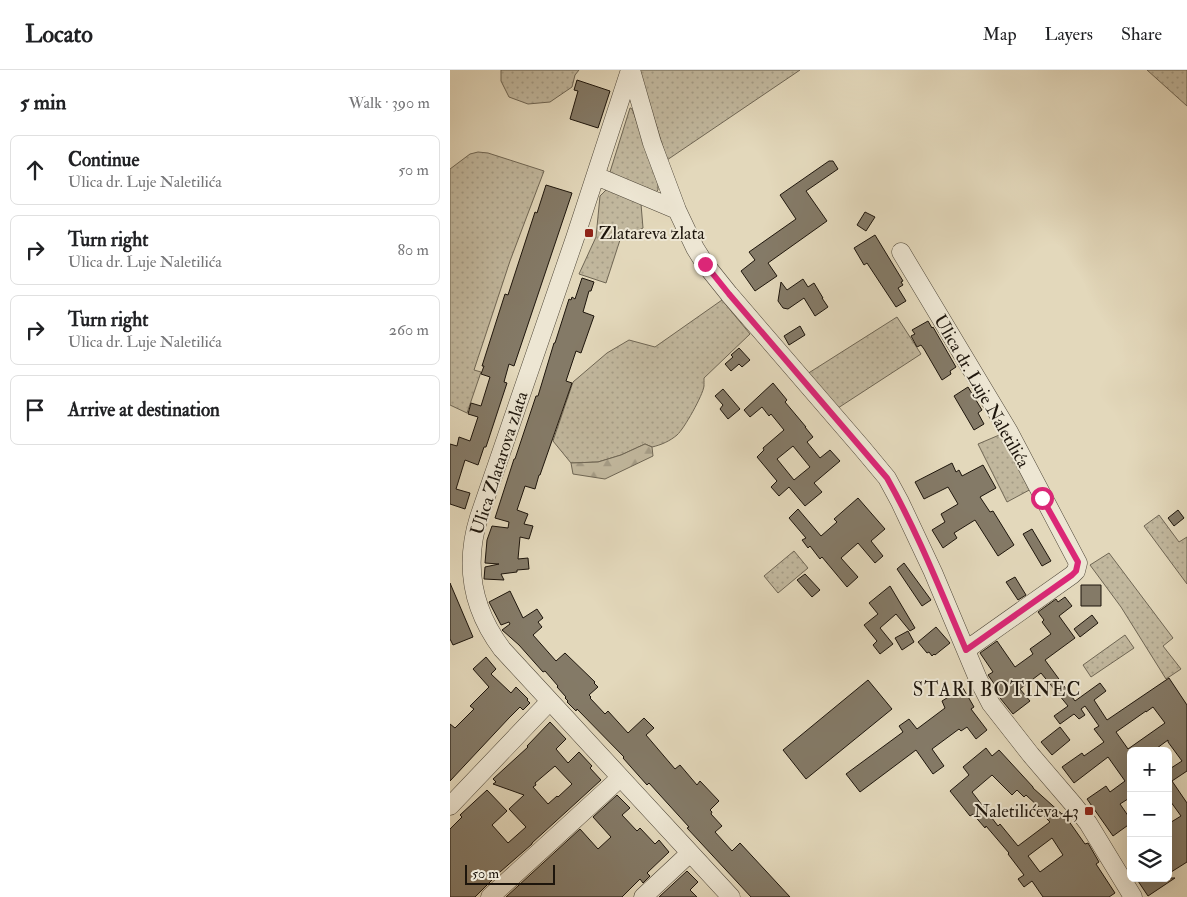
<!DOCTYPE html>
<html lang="en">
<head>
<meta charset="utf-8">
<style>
	:root { --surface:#fff; --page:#f2f2f2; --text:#202124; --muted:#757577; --line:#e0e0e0 }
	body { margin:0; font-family:"IM FELL Double Pica",serif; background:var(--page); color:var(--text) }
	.controls { position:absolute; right:15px; bottom:15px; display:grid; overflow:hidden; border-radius:8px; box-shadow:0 5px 20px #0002 }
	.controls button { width:45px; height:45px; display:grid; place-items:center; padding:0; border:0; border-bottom:1px solid var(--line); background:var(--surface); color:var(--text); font:25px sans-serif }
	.scale { position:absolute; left:15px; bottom:12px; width:90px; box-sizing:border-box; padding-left:5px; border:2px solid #1d150c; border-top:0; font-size:14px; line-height:18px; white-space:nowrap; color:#1d150c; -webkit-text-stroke:4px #ede6d3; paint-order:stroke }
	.stop { position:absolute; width:15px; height:15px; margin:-11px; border:4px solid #db2777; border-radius:50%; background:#fff }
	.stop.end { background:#db2777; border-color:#fff; box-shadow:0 1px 5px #0008 }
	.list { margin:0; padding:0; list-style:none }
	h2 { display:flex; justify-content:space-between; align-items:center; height:65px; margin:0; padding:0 20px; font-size:21px }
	h2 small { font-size:16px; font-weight:400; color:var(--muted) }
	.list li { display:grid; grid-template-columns:32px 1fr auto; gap:15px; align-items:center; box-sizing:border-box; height:70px; margin:0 10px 10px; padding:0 10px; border:1px solid var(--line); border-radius:8px }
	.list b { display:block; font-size:19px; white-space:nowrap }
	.list p { margin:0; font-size:16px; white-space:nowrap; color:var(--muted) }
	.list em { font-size:16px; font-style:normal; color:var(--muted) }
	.icon { flex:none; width:28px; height:28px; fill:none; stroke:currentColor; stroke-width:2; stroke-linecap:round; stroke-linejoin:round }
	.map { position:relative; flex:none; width:737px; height:827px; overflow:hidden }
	header { display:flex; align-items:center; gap:30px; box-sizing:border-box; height:70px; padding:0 25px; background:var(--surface); border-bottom:1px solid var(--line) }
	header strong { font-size:24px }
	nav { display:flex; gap:28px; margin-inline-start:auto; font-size:18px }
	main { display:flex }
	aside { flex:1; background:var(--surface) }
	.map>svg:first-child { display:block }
	.grass { fill:url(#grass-dots); stroke:#6f6654 }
	.forest { fill:url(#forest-firs); stroke:#6f6654 }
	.building { fill:#847a67; stroke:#1d150c; fill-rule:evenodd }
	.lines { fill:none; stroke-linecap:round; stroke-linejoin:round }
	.minor-casing { stroke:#4e4638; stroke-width:19 }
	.minor { stroke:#ede6d3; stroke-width:18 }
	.route { stroke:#db2777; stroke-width:6 }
	.poi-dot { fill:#8f2418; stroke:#ede6d3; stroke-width:2 }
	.labels { text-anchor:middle; stroke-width:4; stroke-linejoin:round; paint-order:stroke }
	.poi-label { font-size:18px; fill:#1d150c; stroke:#ede6d3; text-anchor:start }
	.street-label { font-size:18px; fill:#1d150c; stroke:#ede6d3 }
	.neighbourhood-label { font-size:19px; letter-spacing:1px; fill:#1d150c; stroke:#ede6d3 }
</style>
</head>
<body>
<header>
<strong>Locato</strong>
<nav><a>Map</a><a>Layers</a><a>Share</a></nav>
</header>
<main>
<aside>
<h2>5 min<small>Walk · 390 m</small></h2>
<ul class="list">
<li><svg class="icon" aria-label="ahead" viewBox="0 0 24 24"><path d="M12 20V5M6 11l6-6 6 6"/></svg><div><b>Continue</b><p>Ulica dr. Luje Naletilića</p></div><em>50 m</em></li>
<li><svg class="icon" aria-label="right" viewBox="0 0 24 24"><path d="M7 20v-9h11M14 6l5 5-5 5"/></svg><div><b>Turn right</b><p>Ulica dr. Luje Naletilića</p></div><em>80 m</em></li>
<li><svg class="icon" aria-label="right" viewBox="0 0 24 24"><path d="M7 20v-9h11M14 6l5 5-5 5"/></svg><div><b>Turn right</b><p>Ulica dr. Luje Naletilića</p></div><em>260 m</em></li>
<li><svg class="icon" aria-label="arrive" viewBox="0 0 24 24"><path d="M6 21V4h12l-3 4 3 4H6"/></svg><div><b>Arrive at destination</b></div></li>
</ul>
</aside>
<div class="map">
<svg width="737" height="827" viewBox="0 0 737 827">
	<defs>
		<pattern id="grass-dots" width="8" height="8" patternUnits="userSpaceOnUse" patternTransform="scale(1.25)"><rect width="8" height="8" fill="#c1b79d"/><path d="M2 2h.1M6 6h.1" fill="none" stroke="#a59c86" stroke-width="1.8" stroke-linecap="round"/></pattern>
		<pattern id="forest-firs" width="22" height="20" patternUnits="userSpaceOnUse" patternTransform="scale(1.25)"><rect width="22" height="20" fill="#c1b79d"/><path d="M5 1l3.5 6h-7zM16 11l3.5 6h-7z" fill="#a59c86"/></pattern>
	</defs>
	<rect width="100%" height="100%" fill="#e3d8bb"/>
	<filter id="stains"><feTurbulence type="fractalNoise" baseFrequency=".004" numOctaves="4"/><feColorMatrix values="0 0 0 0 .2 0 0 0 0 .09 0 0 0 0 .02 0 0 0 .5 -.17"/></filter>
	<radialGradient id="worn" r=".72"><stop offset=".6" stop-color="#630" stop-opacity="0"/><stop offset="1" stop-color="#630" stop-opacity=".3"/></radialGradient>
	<path class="grass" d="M51,0H129L125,5L122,17L100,32L78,34L59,27L51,11Z
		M189,0H350L217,90Z
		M697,0H737V36Z
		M180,38H181L183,41L208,114V120L206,122L160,104V102Z
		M28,82L38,83L94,101L60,191L24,300L31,302L17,343L0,335V99L20,84Z
		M157,119L191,134L193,158L170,170L156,213L129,204L146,167L150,126Z
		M272,230L300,264L254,308C254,311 254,314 254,316C253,325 234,359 227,365C220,371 211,375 202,377L195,374L171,385L148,392L121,393L103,371L123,312L157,283L179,270L205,277Z
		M447,247L471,284L388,338L357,304Z
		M554,363L583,418L557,432L528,374Z
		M709,445L729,472L737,467V514L694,456Z
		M344,481L358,498L328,523L314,506Z
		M659,483L723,568L713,576L731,599L716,609L671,537L640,495Z
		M675,565L684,578L641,607L633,595Z"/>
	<path class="forest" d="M195,374L202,377L203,386L155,409L123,404L121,393L148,392L171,385Z"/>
	<path class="building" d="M127,10L160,21L148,58L120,49L128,21L124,20Z
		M379,91H383L388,99L356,121L377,151L318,193L327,206L305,221L291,201L305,190L299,182L346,149L330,125Z
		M96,115L122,123L64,296L59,294L54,312L57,313L36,377H34L28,395L15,390L6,419L20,423L15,439L0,434V374L7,376L9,367L20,371L28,347L18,344L21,333L31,336L40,307L31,304L34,296H32L55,224L58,225L85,142L87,143Z
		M415,142L425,147L416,161L407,155Z
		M425,165L453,211L451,212L453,215L448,218L456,231L446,237L417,193L414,195L404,178Z
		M132,208L144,212L141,221H139L133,242L144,246L131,283L126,281L116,311L122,313L90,405H89L85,419L75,416L67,440L78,444L74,454L83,456L79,469L70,467L68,489L78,488L79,499L67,500V502L51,504L54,510L34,509L35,497L49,494L35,493L37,470L42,456L58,458L59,452L45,448L64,389H65L86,326H88L104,273H105L119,229L121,230L122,227L125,229Z
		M353,209L358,217L364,213L373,228H372L378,237L365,246L354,228L338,239L333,238L328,231L331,212L337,220Z
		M478,251L482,258L483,257L506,297L500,301L501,304L492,310L474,279L471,275L467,277L461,266L465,264L462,260Z
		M350,256L355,265L339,275L334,266Z
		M289,278L300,290L292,297L289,294L281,301L275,294L283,287L281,285Z
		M323,313L337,330L335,332L356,357H355L363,367L357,372L370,388L380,380L390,391L364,413L372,422L355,436L339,417L329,426L321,417L327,411L307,387L314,380L313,378L334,360L321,344L319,346L312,337L300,347L294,340ZM343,376L360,397L344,410L327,389Z
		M518,317L532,340L528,343L534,354L524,360L504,326Z
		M273,319L290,339L278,349L270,339L273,335L265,326Z
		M502,393L506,402L509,400L512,406L533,395L546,418L530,427L540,442L543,441L564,475L548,486L525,450L504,463L507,468L493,478L482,460L495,452L491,444L508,434L498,417L474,429L465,412Z
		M408,428L435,459L421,471L433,486L425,493L408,473L391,488L408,507L397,517L372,487L370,489L360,476L358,478L352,470L356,468L339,448L348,439L371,466L387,452L384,449Z
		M728,440L734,448L724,456L718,448Z
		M582,459L601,491L592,496L573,464Z
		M454,493L481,530L472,536L447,499Z
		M355,504L370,520L362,527L347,510Z
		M565,507L576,525L568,530L556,512Z
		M0,513L23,567L3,575L0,569Z
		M631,515H651V536H631Z
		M440,516L465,558L460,561L446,544L430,558L443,574L430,584L423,575L427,571L414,555L428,544L419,533Z
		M60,521L73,548L87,539L93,548L88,552L92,557L83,565L106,591L115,583L145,612L144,613L148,617L139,625L141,627L140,628L155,644L158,641L178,663L194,648L204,658L196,665L225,699L230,695L247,715L250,711L269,731L260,740L262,742L261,744L272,756L265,762L282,781L290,773L340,827H301L237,758L239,757L199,713L197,715L173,688L174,687L127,639L126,641L117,632L118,631L115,628L116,627L107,617L108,616L95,601L93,602L69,575L52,560L60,554L59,552L51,555L39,532Z
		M615,527L622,536L609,546L625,568L595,590L625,631L650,613L656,621L644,630L657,650L719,608L737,635V701L722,711L737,733V792L718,804V754L731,746L718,728V700L732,691L718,672V670L703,681H679L681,683V727L670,734L681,750V753L663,766L637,729L656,716L660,722L675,711L658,687L624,713L612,697L632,683L634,686L654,672L644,659L649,656L635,636L631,639L635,645L629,649L624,644L610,654L604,646L618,636L591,603L570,619L580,631L563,644L550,628L549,626L551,624L538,605L543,602L530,583L547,571L565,597L583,584L580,579L601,564L592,552L594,550L588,542L606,529L608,532ZM703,637L715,653L678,679L666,662L696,641V642Z
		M642,545L648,553L630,567L624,559Z
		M486,557L500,573L485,585L484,584L482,586L479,582L477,583L468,572Z
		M458,561L464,572L452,580L445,568Z
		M36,587L46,599L41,604L61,623L66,617L78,629L77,630L80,633L73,640L70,637L59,648L0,711V654L5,658L24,639L20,636L39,617L23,599Z
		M418,610L442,639L356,709L333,680Z
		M513,618L524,637L521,639L537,660L526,669L517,657L511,661L509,659L482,679L494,696L483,704L466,680L410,722L396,704L453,662L449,656L459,649L467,659L495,638L492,631Z
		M100,652L116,669L106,679L118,693L129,682L142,696L140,698L151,710L82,773V774L50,802L25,827H0V759L12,747L10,745L37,720L57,741L42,755L58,773L76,757L59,739L74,725L43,714L46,712L43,709L78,677L77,676ZM105,696L122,714L108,727L107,726L98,734L83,717L86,715L85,713Z
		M610,657L620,670L602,685L591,672Z
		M536,678L542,686L549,680L583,717V718L612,744L613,743L635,774L638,773L649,792L646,794L665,823L659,827H593L582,811L574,817L568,809L574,805L558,784L559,783L536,756L535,758L523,744L520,746L500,721L519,705L513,697ZM542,705L562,725L567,720L574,727L576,725L590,738L588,740L600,752L568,776L550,754L548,756L522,722ZM602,768L613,785L590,802L578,786Z
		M167,725L180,738L172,745L187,761L190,758L205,774L209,770L219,782L197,803L200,806L193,813L190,809L172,827H56L130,759L148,779L161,767L143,747Z
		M237,801L248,812L240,820L247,827H209Z
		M686,808H725L698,826Z"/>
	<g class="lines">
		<g class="minor-casing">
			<path id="minor" d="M180,0L125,168L29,447C14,495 22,539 52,579L281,827
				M181,0L202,73L227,140L245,178L255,194L279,224L412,378L437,408L450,432L483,502L528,609L541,634L581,685L623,734L638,753L683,827
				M146,106L227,140
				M451,182L559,362L628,493L626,501L622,505L516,580
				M0,736L100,631
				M40,827L170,708
				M193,827L240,783"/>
		</g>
		<use href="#minor" class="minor"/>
	</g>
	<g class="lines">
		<path class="route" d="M255,194L279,224L437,408C468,463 491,522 516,580L622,505L626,501L628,492L592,428"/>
	</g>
	<g class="poi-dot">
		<rect x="134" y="158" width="10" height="10" rx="2.5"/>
		<rect x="634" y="736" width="10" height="10" rx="2.5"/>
	</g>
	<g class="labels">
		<g class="poi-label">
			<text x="149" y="169">Zlatareva zlata</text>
			<text x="629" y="747" text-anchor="end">Naletilićeva 43</text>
		</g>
		<g class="street-label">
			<text transform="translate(532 321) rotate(60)" y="6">Ulica dr. Luje Naletilića</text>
			<text transform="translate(49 393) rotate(-72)" y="6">Ulica Zlatarova zlata</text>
		</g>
		<g class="neighbourhood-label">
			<text x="547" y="626">STARI BOTINEC</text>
		</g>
	</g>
	<rect width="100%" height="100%" filter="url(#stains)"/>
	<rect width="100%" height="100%" fill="url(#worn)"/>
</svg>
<div class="controls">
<button>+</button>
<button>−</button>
<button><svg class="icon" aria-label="layers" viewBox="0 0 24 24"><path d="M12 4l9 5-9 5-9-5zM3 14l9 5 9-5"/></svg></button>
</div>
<div class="scale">50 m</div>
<div class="stop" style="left:592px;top:428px"></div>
<div class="stop end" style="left:255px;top:194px"></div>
</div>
</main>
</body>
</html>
